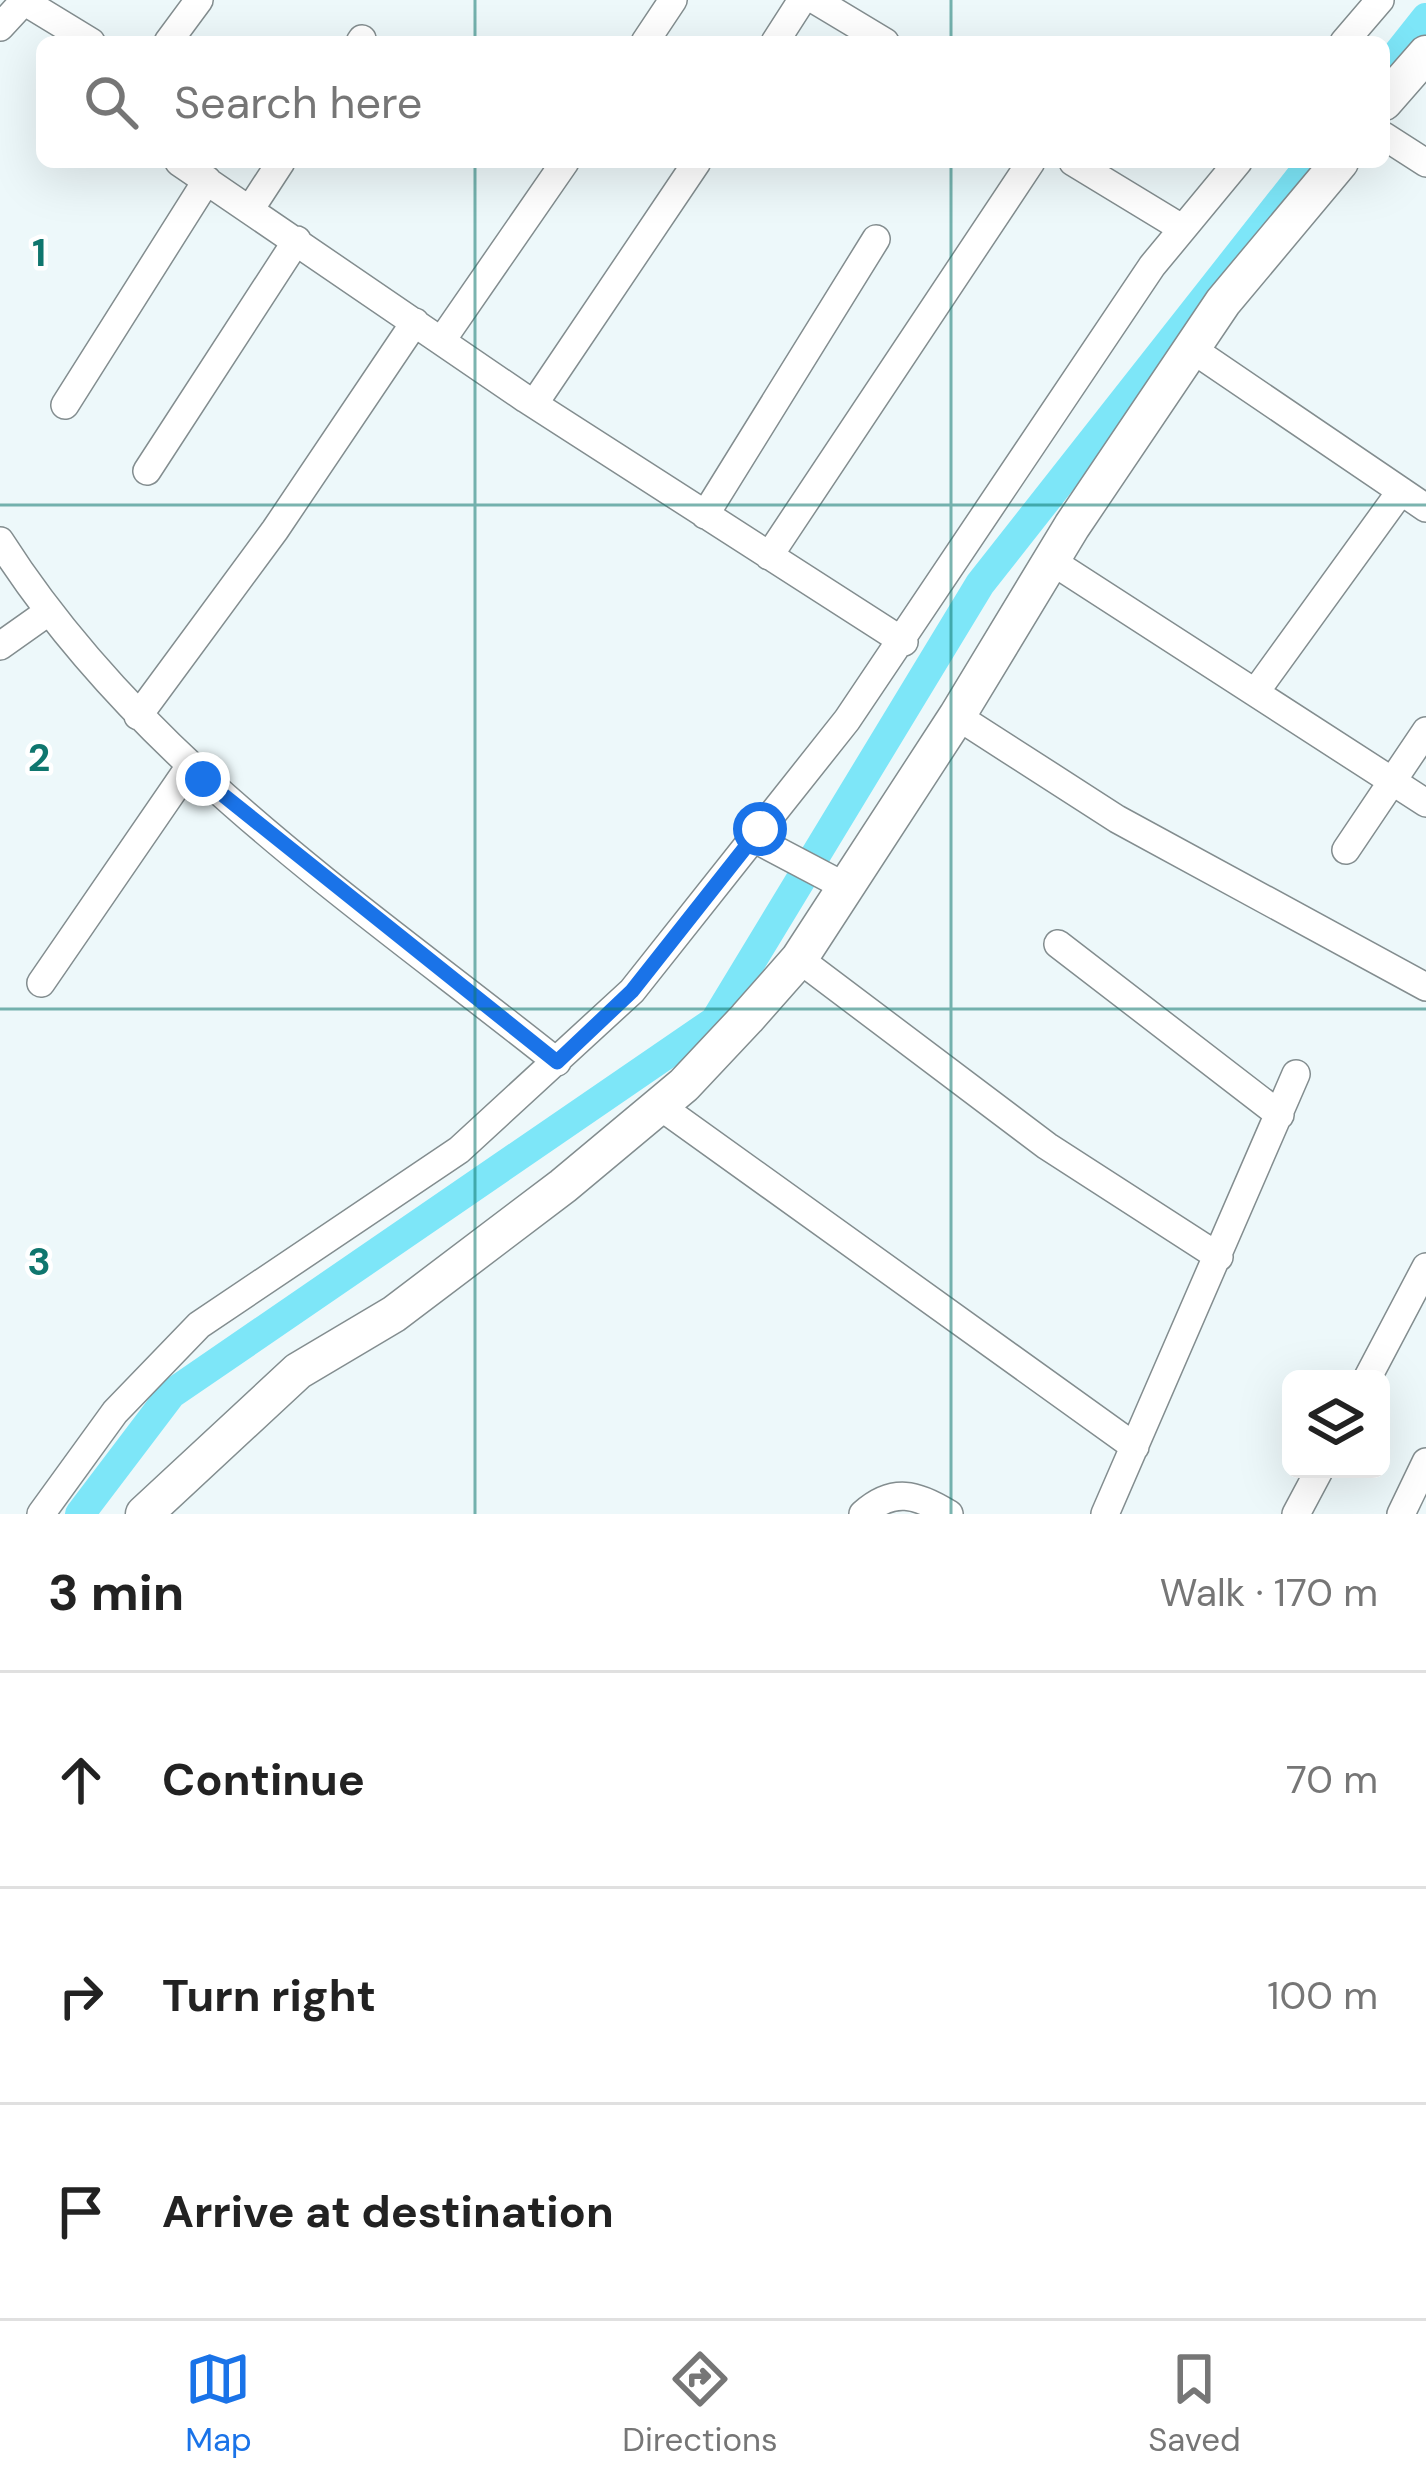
<!DOCTYPE html>
<html lang="en">
<head>
<meta charset="utf-8">
<style>
	:root { --surface:#fff; --page:#f6f6f6; --text:#222; --muted:#767676; --line:#e0e0e0; --accent:#1a73e8 }
	body { margin:0; font-family:"DM Sans",sans-serif; background:var(--page); color:var(--text) }
	.controls { position:absolute; right:36px; bottom:36px; display:grid; overflow:hidden; border-radius:18px; box-shadow:0 12px 48px #0002 }
	.controls button { width:108px; height:108px; display:grid; place-items:center; padding:0; border:0; border-bottom:3px solid var(--line); background:var(--surface); color:var(--text); font:60px sans-serif }
	.stop { position:absolute; width:36px; height:36px; margin:-27px; border:9px solid #1a73e8; border-radius:50%; background:#fff }
	.stop.end { background:#1a73e8; border-color:#fff; box-shadow:0 3px 12px #0008 }
	.list { margin:0; padding:0; list-style:none }
	h2 { display:flex; justify-content:space-between; align-items:center; height:156px; margin:0; padding:0 48px; font-size:51px }
	h2 small { font-size:39px; font-weight:400; color:var(--muted) }
	.list li { display:grid; grid-template-columns:78px 1fr auto; gap:36px; align-items:center; box-sizing:border-box; height:216px; padding:0 48px; border-top:3px solid var(--line) }
	.list b { display:block; font-size:45px; white-space:nowrap }
	.list em { font-size:39px; font-style:normal; color:var(--muted) }
	.icon { flex:none; width:66px; height:66px; fill:none; stroke:currentColor; stroke-width:2; stroke-linecap:round; stroke-linejoin:round }
	.map { position:relative; flex:none; width:1426px; height:1514px; overflow:hidden }
	.search { position:absolute; background:var(--surface); box-shadow:0 12px 48px #0002; left:36px; right:36px; top:36px; height:132px; display:flex; align-items:center; gap:30px; box-sizing:border-box; padding:0 42px; border-radius:18px; color:var(--muted); font-size:45px }
	.sheet { height:804px; background:var(--surface) }
	nav { display:flex; justify-content:space-around; align-items:center; box-sizing:border-box; height:168px; border-top:3px solid var(--line); background:var(--surface); font-size:33px; color:var(--muted) }
	nav a { display:grid; justify-items:center; gap:6px }
	nav .on { color:var(--accent) }
	.map>svg:first-child { display:block }
	.lines { fill:none; stroke-linecap:round; stroke-linejoin:round }
	.canal { stroke:#7de6f8; stroke-width:30 }
	.minor-casing { stroke:#838d8f; stroke-width:30 }
	.tertiary-casing { stroke:#838d8f; stroke-width:39 }
	.minor { stroke:#fff; stroke-width:27 }
	.tertiary { stroke:#fff; stroke-width:36 }
	.route { stroke:#1a73e8; stroke-width:15 }
	.grid { fill:none; stroke:#0f766e; stroke-width:3; stroke-opacity:0.55 }
	.grid-label { font-size:39px; text-anchor:middle; font-weight:bold; fill:#0f766e; stroke:#fff; stroke-width:9; stroke-linejoin:round; paint-order:stroke }
</style>
</head>
<body>
<div class="map">
<svg width="1426" height="1514" viewBox="0 0 1426 1514">
	<rect width="100%" height="100%" fill="#edf8fa"/>
	<g class="lines">
		<path class="canal" d="M1384,71L1426,18
			M80,1514L171,1394L715,1021L980,584L1312,162"/>
		<g class="minor-casing">
			<path id="minor" d="M22,0L91,42
				M815,0L885,42
				M0,27L25,0
				M168,42L199,0
				M360,42L362,39
				M645,42L673,0
				M775,42L802,0
				M1344,42L1380,0
				M1384,136L1426,163
				M179,162L526,399L904,642
				M1073,162L1180,227
				M251,208L281,162
				M442,340L565,162
				M1192,349L1426,508
				M536,401L697,162
				M65,405L207,180
				M147,471L297,240
				M705,515L876,239
				M0,541C138,758 359,904 557,1062
				M769,556L1031,162
				M1053,562L1426,803
				M0,646L48,612
				M1257,690L1401,491
				M138,716L275,530L415,322
				M957,716L1117,819L1426,987
				M753,838L844,886
				M1346,850L1426,731
				M1058,944L1280,1115
				M799,959L1047,1146L1219,1257
				M41,983L190,766
				M660,1106L1135,1447
				M1367,1379L1426,1267
				M41,1514L115,1412L199,1325L459,1150L632,991L847,720L1152,266L1238,162
				M863,1514C893,1487 917,1494 949,1514
				M1105,1514L1296,1074
				M1296,1514L1320,1469
				M1401,1514L1426,1462"/>
		</g>
		<g class="tertiary-casing">
			<path id="tertiary" d="M1384,102L1426,54
				M144,1514L298,1371L394,1314L563,1186L684,1085L747,1018L799,959L957,716L1072,526L1223,302L1340,162"/>
		</g>
		<use href="#minor" class="minor"/>
		<use href="#tertiary" class="tertiary"/>
	</g>
	<g class="lines">
		<path class="route" d="M203,779L557,1062L632,991L760,829"/>
	</g>
	<path class="grid" d="M475,0V42M951,0V42M475,162V1514M951,162V1514M0,505H1426M0,1009H1426"/>
	<g class="grid-label">
		<text x="39" y="266">1</text>
		<text x="39" y="771">2</text>
		<text x="39" y="1275">3</text>
	</g>
</svg>
<div class="controls">
<button><svg class="icon" aria-label="layers" viewBox="0 0 24 24"><path d="M12 4l9 5-9 5-9-5zM3 14l9 5 9-5"/></svg></button>
</div>
<div class="stop" style="left:760px;top:829px"></div>
<div class="stop end" style="left:203px;top:779px"></div>
<div class="search"><svg class="icon" aria-label="search" viewBox="0 0 24 24"><circle cx="10" cy="10" r="6"/><path d="M15 15l6 6"/></svg>Search here</div>
</div>
<section class="sheet">
<h2>3 min<small>Walk · 170 m</small></h2>
<ul class="list">
<li><svg class="icon" aria-label="ahead" viewBox="0 0 24 24"><path d="M12 20V5M6 11l6-6 6 6"/></svg><div><b>Continue</b></div><em>70 m</em></li>
<li><svg class="icon" aria-label="right" viewBox="0 0 24 24"><path d="M7 20v-9h11M14 6l5 5-5 5"/></svg><div><b>Turn right</b></div><em>100 m</em></li>
<li><svg class="icon" aria-label="arrive" viewBox="0 0 24 24"><path d="M6 21V4h12l-3 4 3 4H6"/></svg><div><b>Arrive at destination</b></div></li>
</ul>
</section>
<nav>
<a class="on"><svg class="icon" aria-label="map" viewBox="0 0 24 24"><path d="M3 6l6-2 6 2 6-2v14l-6 2-6-2-6 2zM9 4v14M15 6v14"/></svg>Map</a>
<a><svg class="icon" aria-label="directions" viewBox="0 0 24 24"><path d="M12 3l9 9-9 9-9-9zM9 14v-3h6M13 9l2 2-2 2"/></svg>Directions</a>
<a><svg class="icon" aria-label="saved" viewBox="0 0 24 24"><path d="M7 4h10v16l-5-4-5 4z"/></svg>Saved</a>
</nav>
</body>
</html>
